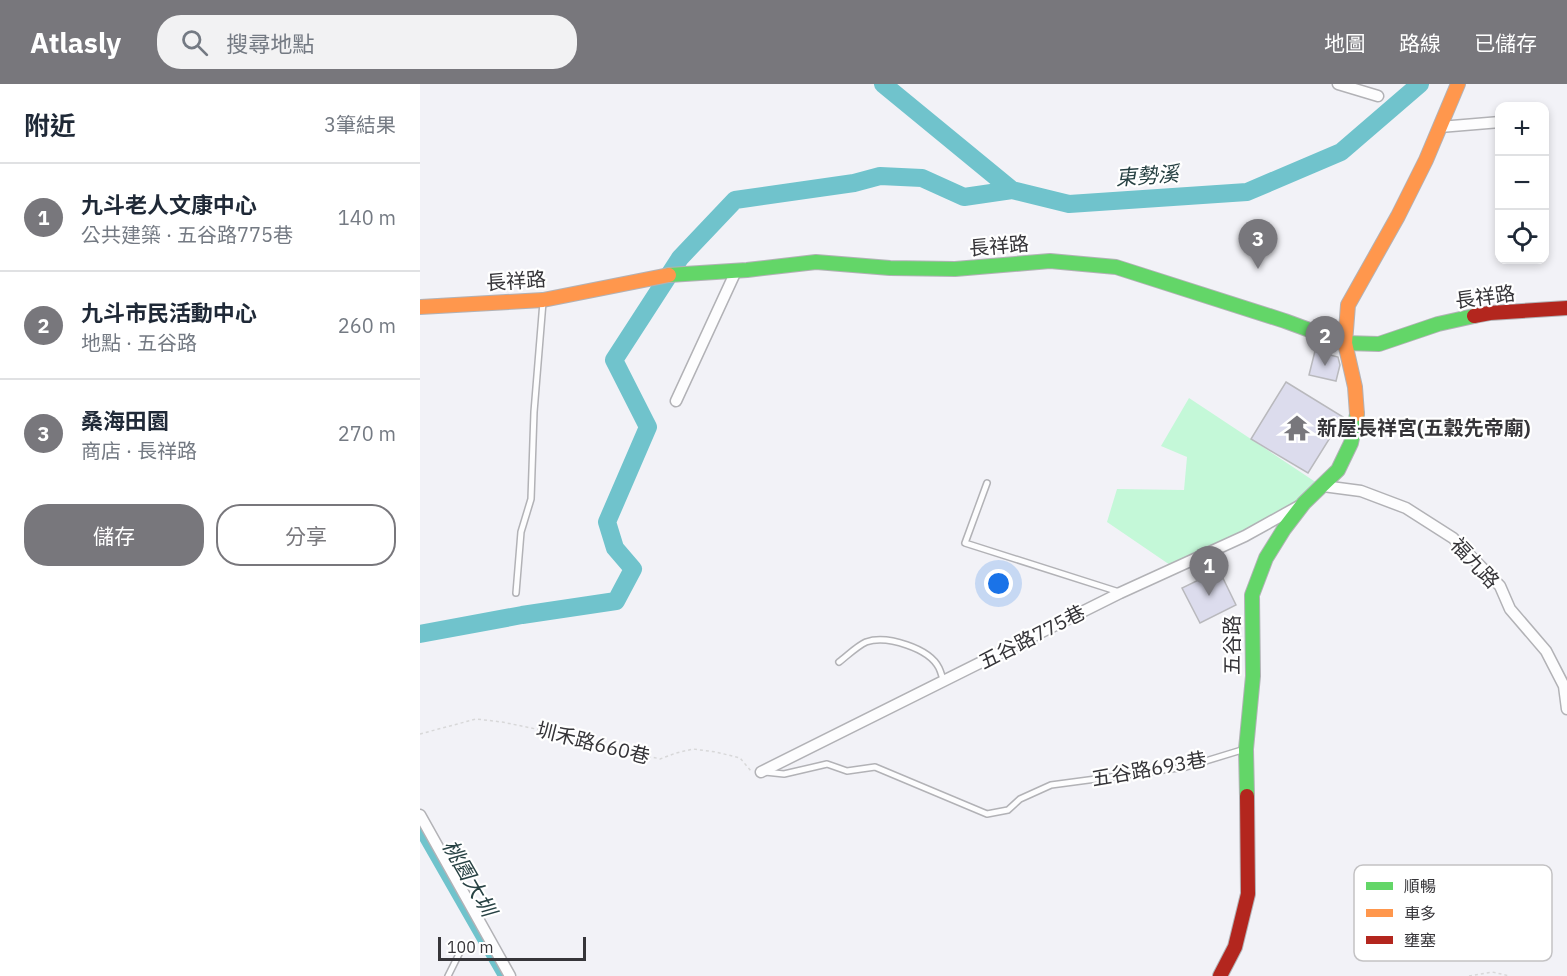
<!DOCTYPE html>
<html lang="zh-TW">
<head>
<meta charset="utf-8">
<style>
	:root { --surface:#fff; --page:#f2f2f3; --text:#1f2937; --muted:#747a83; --line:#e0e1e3; --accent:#78777c }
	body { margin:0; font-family:"IBM Plex Sans","Noto Sans TC",sans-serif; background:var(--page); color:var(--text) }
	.controls { position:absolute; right:18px; top:18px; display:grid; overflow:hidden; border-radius:12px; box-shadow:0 3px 9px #0003 }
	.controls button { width:54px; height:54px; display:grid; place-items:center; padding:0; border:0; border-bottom:2px solid var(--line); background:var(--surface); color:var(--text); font:30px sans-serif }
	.scale { position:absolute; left:18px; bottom:15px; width:148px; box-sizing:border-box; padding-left:6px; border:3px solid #363539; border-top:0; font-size:16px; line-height:21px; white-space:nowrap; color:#363539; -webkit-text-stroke:4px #fff; paint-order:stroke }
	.you { position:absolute; left:579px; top:500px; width:21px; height:21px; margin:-15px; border:4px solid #fff; border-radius:50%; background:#1a73e8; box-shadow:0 0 0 9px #1a73e833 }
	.badge { display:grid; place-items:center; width:39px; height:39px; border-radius:50%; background:var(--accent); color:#fff; font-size:20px; font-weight:700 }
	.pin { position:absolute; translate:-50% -50px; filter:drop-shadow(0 2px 3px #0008) }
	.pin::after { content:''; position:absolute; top:32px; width:21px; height:18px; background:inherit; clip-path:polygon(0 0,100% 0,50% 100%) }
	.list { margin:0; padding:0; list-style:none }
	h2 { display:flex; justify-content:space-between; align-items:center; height:78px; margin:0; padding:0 24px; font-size:26px }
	h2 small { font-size:20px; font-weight:400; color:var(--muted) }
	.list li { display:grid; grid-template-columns:39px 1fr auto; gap:18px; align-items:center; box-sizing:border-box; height:108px; padding:0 24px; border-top:2px solid var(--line) }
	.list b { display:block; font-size:22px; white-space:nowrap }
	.list p { margin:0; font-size:20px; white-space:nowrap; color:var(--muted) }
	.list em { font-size:20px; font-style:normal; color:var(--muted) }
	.actions { display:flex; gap:12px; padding:18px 24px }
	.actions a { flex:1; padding:14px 0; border:2px solid var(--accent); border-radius:24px; text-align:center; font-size:21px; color:var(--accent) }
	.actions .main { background:var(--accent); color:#fff }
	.icon { flex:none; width:33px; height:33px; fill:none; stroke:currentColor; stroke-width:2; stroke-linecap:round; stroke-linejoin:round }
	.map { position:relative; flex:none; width:1147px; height:892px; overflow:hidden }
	header { display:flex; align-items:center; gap:36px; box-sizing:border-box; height:84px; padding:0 30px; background:var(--accent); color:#fff }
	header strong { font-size:28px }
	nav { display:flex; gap:33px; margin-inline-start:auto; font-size:21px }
	.search { width:420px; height:54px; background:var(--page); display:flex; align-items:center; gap:15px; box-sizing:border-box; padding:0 21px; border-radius:24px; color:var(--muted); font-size:22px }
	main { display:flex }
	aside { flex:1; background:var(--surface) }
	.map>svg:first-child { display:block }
	.green { fill:#c4f8d8 }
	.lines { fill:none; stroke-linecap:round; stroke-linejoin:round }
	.canal { stroke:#70c3cc; stroke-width:10 }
	.river { stroke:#70c3cc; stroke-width:18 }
	.building { fill:#dcdced; stroke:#b9b9bd; stroke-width:1.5 }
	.lane-casing { stroke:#b2b2b6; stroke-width:8 }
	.street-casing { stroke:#b2b2b6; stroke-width:13 }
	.fast-casing { stroke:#b2b2b6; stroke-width:16 }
	.slow-casing { stroke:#b2b2b6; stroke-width:16 }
	.jam-casing { stroke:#b2b2b6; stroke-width:16 }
	.path { stroke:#d8d8d9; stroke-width:1.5; stroke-dasharray:3 3; stroke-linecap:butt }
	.lane { stroke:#fdfdfe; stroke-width:5 }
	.street { stroke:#fdfdfe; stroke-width:10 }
	.fast { stroke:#63d668; stroke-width:14 }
	.slow { stroke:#ff974d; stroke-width:14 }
	.jam { stroke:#b3261e; stroke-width:14 }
	.labels { text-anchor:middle; stroke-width:4.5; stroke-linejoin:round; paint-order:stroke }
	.street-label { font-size:20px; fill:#363539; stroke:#fff }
	.poi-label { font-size:20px; font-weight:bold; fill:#363539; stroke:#fff; text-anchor:start }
	.water-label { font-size:21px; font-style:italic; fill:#274143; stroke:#fff }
	.key { fill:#fff; stroke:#c3c2c4; stroke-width:1.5 }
	.key-label { font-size:16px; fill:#363539 }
</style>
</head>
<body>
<header>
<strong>Atlasly</strong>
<div class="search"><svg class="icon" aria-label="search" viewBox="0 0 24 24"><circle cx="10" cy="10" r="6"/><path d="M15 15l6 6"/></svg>搜尋地點</div>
<nav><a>地圖</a><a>路線</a><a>已儲存</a></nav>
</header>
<main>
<aside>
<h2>附近<small>3筆結果</small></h2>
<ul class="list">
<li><span class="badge">1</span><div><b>九斗老人文康中心</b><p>公共建築 · 五谷路775巷</p></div><em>140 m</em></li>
<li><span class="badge">2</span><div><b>九斗市民活動中心</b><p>地點 · 五谷路</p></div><em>260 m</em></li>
<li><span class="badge">3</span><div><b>桑海田園</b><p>商店 · 長祥路</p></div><em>270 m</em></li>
</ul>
<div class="actions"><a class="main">儲存</a><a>分享</a></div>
</aside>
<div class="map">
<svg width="1147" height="892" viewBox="0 0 1147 892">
	<rect width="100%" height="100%" fill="#f2f2f7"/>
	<path class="green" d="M769,314L900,401L871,421L753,483L687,438L697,405L764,406L767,373L741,362Z"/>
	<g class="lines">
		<path class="canal" d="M0,747L83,892"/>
		<path class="river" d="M463,0L592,106L649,120L827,108L921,68L1000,0
			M0,550L102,531L196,517L213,485L195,464L187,438L228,343L194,276L260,174L315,116L434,99L460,92L502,94L544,113L592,106"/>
	</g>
	<path class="building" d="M895,267L918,273L920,281L916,297L889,291Z
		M866,298L923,333L888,389L831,355Z
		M799,486L816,521L780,539L762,504Z"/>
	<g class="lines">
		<g class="lane-casing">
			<path id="lane" d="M567,399L545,459L699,508
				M96,509L101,448L111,415L114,328L123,218
				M419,578C427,572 437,562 446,558C467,551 509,564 519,584C521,588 522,593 524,598
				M345,688L364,690L407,680L427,687L455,683L567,730L588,726L600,715L631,701L766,683L825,665
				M28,892L43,862"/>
		</g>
		<g class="street-casing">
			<path id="street" d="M918,0L958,12
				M1020,43L1080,38
				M256,317L316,187
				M903,402L941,407L986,424L1033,454L1080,502L1090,525L1126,567L1144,602L1147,625
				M341,688L700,509L825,452L879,422
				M0,731L90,892"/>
		</g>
		<g class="fast-casing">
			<path id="fast" d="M249,191L327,186L396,178L470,184L535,185L630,177L696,183L865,237L925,259L959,260L1018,240L1054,232
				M827,712L826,665L833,592L832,511L846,474L864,445L884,419L918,386L931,359L937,330"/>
		</g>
		<g class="slow-casing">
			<path id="slow" d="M0,223L123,216L249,191
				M937,330L935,303L925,259L928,221L978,132L1006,76L1038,0"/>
		</g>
		<g class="jam-casing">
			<path id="jam" d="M1054,232L1070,229L1147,224
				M800,892L815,863L828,810L827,712"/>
		</g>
		<path class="path" d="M0,650L56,635L82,638L150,652L240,675L256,669L273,665L296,668L320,674L331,687
			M1049,892L1072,888L1090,892"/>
		<use href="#lane" class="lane"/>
		<use href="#street" class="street"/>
		<use href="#fast" class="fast"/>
		<use href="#slow" class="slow"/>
		<use href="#jam" class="jam"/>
	</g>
	<defs>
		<g id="temple-bare" transform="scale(2.07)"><path d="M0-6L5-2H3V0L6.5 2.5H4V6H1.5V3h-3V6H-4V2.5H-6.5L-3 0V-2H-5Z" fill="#78777c" stroke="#fff" stroke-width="2.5" paint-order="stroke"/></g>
	</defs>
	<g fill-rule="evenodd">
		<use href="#temple-bare" x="877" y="344"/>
	</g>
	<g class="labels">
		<g class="street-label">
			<text transform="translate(579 162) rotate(-5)" y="7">長祥路</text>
			<text transform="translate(96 197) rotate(-4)" y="7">長祥路</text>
			<text transform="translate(1065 213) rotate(-8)" y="7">長祥路</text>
			<text transform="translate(1055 479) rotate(47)" y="7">福九路</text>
			<text transform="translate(612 553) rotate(-27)" y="7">五谷路775巷</text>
			<text transform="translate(812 561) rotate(-90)" y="7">五谷路</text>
			<text transform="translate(173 659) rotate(14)" y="7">圳禾路660巷</text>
			<text transform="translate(729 685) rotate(-10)" y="7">五谷路693巷</text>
		</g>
		<g class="poi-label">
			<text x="897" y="351">新屋長祥宮(五穀先帝廟)</text>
		</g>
		<g class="water-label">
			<text transform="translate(727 92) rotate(-4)" y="7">東勢溪</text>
			<text transform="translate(49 794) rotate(60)" y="7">桃園大圳</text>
		</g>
	</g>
	<rect x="934" y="781" width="198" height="96" rx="9" class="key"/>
	<rect x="946" y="798" width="27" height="8" fill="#63d668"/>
	<rect x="946" y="825" width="27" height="8" fill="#ff974d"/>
	<rect x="946" y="852" width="27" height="8" fill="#b3261e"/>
	<g class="key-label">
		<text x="984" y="808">順暢</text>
		<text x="984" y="835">車多</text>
		<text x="984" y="862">壅塞</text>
	</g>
</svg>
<div class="controls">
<button>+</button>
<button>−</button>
<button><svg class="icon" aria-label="locate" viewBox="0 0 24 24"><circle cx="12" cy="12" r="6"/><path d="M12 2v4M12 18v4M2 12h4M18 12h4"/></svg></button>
</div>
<div class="scale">100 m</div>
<div class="you"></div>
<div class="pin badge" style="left:789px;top:512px">1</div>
<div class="pin badge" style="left:905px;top:282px">2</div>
<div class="pin badge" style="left:838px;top:185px">3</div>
</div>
</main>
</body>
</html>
